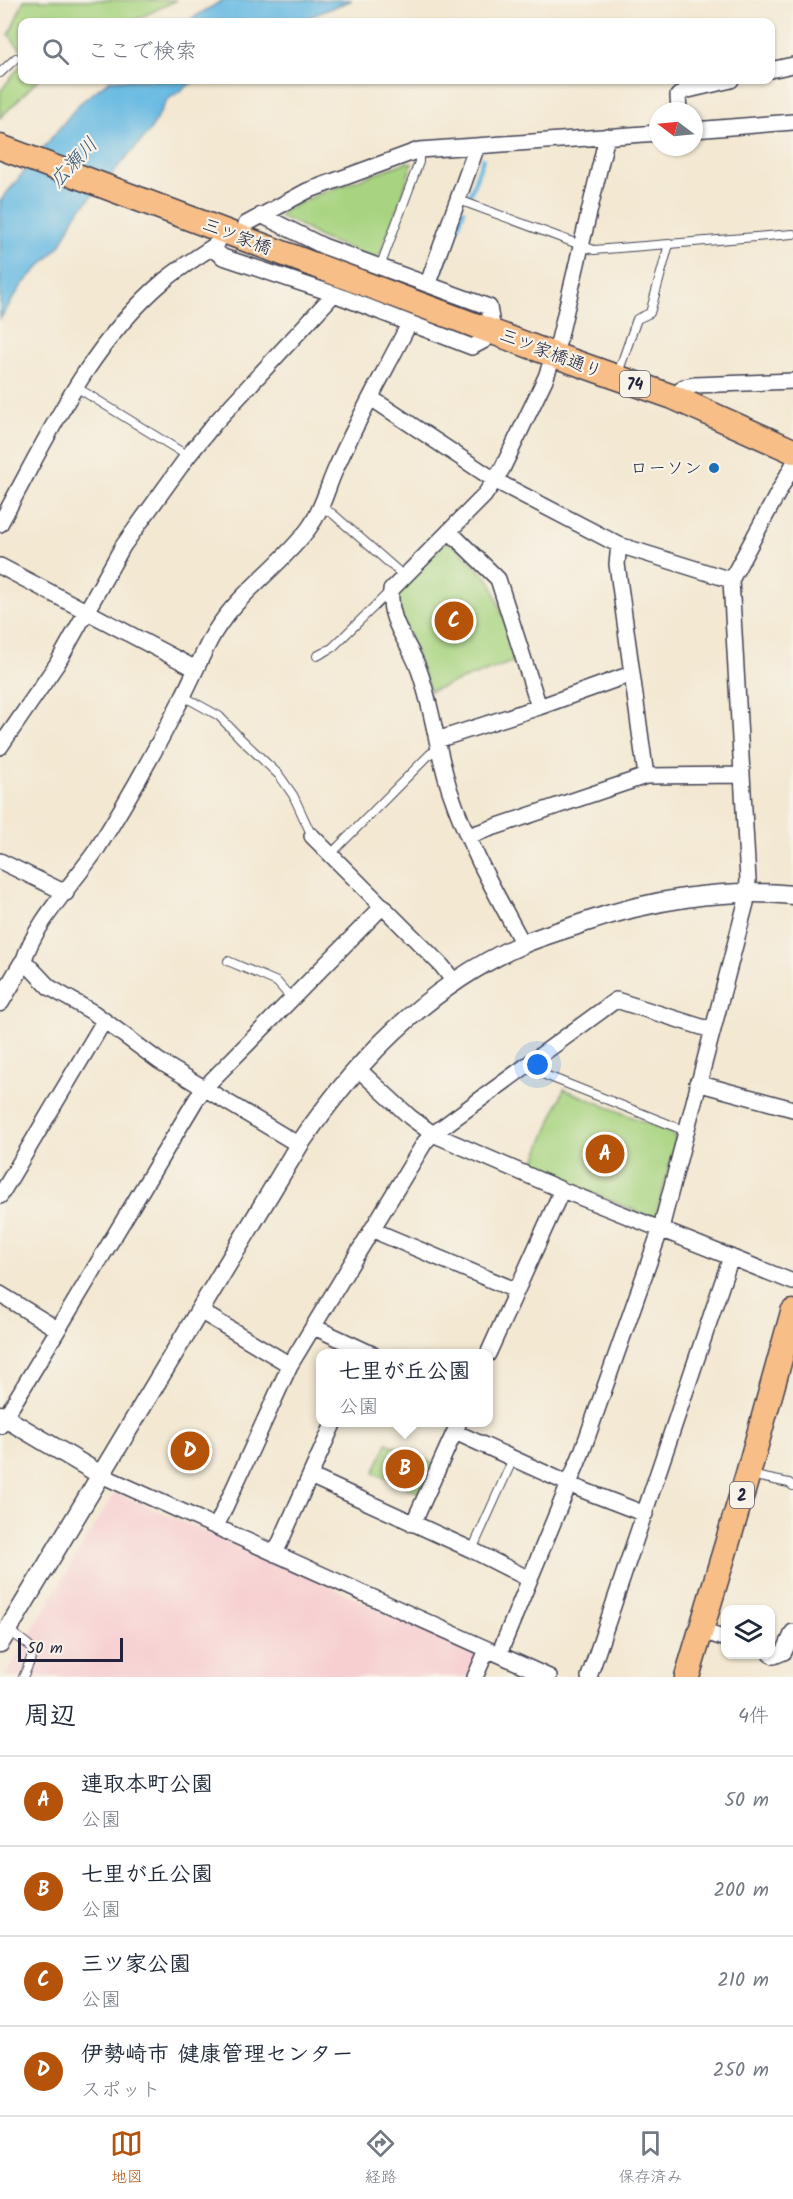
<!DOCTYPE html>
<html lang="ja">
<head>
<meta charset="utf-8">
<style>
	:root { --surface:#fff; --page:#f6f6f7; --text:#1f2937; --muted:#747a83; --line:#e0e1e3; --accent:#b45309 }
	body { margin:0; font-family:Kalam,"Klee One",sans-serif; background:var(--page); color:var(--text) }
	.controls { position:absolute; right:18px; bottom:18px; display:grid; overflow:hidden; border-radius:12px; box-shadow:0 2px 4px #0004 }
	.controls button { width:54px; height:54px; display:grid; place-items:center; padding:0; border:0; border-bottom:2px solid var(--line); background:var(--surface); color:var(--text); font:30px sans-serif }
	.compass { position:absolute; left:649px; top:102px; width:54px; height:54px; border-radius:50%; background:var(--surface); box-shadow:0 2px 4px #0004; rotate:286deg }
	.scale { position:absolute; left:18px; bottom:15px; width:105px; box-sizing:border-box; padding-left:6px; border:3px solid #22223b; border-top:0; font-size:16px; line-height:21px; white-space:nowrap; color:#22223b; -webkit-text-stroke:4px #f7f3e8; paint-order:stroke }
	.you { position:absolute; left:538px; top:1065px; width:21px; height:21px; margin:-15px; border:4px solid #fff; border-radius:50%; background:#1a73e8; box-shadow:0 0 0 9px #1a73e833 }
	.badge { display:grid; place-items:center; width:39px; height:39px; border-radius:50%; background:var(--accent); color:#fff; font-size:20px; font-weight:700 }
	.pin { position:absolute; translate:-50% -50%; border:3px solid #fff; box-shadow:0 2px 6px #0006 }
	.popup { position:absolute; left:316px; top:1349px; width:177px; height:78px; box-sizing:border-box; display:grid; place-content:center; border-radius:12px; background:var(--surface); filter:drop-shadow(0 2px 4px #0005); font-size:20px; white-space:nowrap; color:var(--muted) }
	.popup b { font-size:22px; color:var(--text) }
	.popup::after { content:''; position:absolute; left:50%; top:100%; margin-left:-12px; border:12px solid transparent; border-top-color:var(--surface) }
	.list { margin:0; padding:0; list-style:none }
	h2 { display:flex; justify-content:space-between; align-items:center; height:78px; margin:0; padding:0 24px; font-size:26px }
	h2 small { font-size:20px; font-weight:400; color:var(--muted) }
	.list li { display:grid; grid-template-columns:39px 1fr auto; gap:18px; align-items:center; box-sizing:border-box; height:90px; padding:0 24px; border-top:2px solid var(--line) }
	.list b { display:block; font-size:22px; white-space:nowrap }
	.list p { margin:0; font-size:20px; white-space:nowrap; color:var(--muted) }
	.list em { font-size:20px; font-style:normal; color:var(--muted) }
	.icon { flex:none; width:33px; height:33px; fill:none; stroke:currentColor; stroke-width:2; stroke-linecap:round; stroke-linejoin:round }
	.map { position:relative; flex:none; width:793px; height:1677px; overflow:hidden }
	.search { position:absolute; background:var(--surface); box-shadow:0 2px 4px #0004; left:18px; right:18px; top:18px; height:66px; display:flex; align-items:center; gap:15px; box-sizing:border-box; padding:0 21px; border-radius:12px; color:var(--muted); font-size:22px }
	.sheet { height:438px; background:var(--surface) }
	nav { display:flex; justify-content:space-around; align-items:center; box-sizing:border-box; height:84px; border-top:2px solid var(--line); background:var(--surface); font-size:16px; color:var(--muted) }
	nav a { display:grid; justify-items:center; gap:3px }
	nav .on { color:var(--accent) }
	.map>svg:first-child { display:block }
	.built { fill:#f7cfd1 }
	.green { fill:#a8d481; stroke:#657b5e; stroke-width:1.5 }
	.water { fill:#66b9e2; stroke:#446e8e; stroke-width:1.5 }
	.lines { fill:none; stroke-linecap:round; stroke-linejoin:round }
	.stream { stroke:#66b9e2; stroke-width:4.5 }
	.service-casing { stroke:#414052; stroke-width:10 }
	.minor-casing { stroke:#414052; stroke-width:18 }
	.tertiary-casing { stroke:#414052; stroke-width:21 }
	.primary-casing { stroke:#414052; stroke-width:27 }
	.service { stroke:#fff; stroke-width:8 }
	.minor { stroke:#fff; stroke-width:15 }
	.tertiary { stroke:#fff; stroke-width:18 }
	.primary { stroke:#f7be87; stroke-width:24 }
	.poi-dot { fill:#1f6fb2; stroke:#f7f3e8; stroke-width:2 }
	.labels { text-anchor:middle; stroke-width:4.5; stroke-linejoin:round; paint-order:stroke }
	.shield { fill:#f7f3e8; stroke:#62616f; stroke-width:1.5 }
	.shield-label { font-size:16px; font-weight:bold; fill:#22223b }
	.street-label { font-size:18px; fill:#22223b; stroke:#f7f3e8 }
	.poi-label { font-size:18px; fill:#22223b; stroke:#f7f3e8; text-anchor:end }
	.water-label { font-size:20px; font-style:italic; fill:#3a5775; stroke:#f7f3e8 }
</style>
</head>
<body>
<div class="map">
<svg width="793" height="1677" viewBox="0 0 793 1677">
	<rect width="100%" height="100%" fill="#f7f3e8"/>
	<filter id="ink" filterUnits="userSpaceOnUse"><feTurbulence type="fractalNoise" baseFrequency=".0167" numOctaves="2"/><feDisplacementMap in="SourceGraphic" scale="12" xChannelSelector="R" yChannelSelector="G"/><feConvolveMatrix kernelMatrix="1 2 1 2 8 2 1 2 1" color-interpolation-filters="sRGB"/></filter>
	<filter id="wash" filterUnits="userSpaceOnUse"><feTurbulence type="fractalNoise" baseFrequency=".008" numOctaves="4" result="noise"/><feDisplacementMap in="SourceGraphic" scale="24" xChannelSelector="R" yChannelSelector="G"/><feGaussianBlur stdDeviation="1.35" result="paint"/><feColorMatrix in="noise" values="0 0 0 0 0 0 0 0 0 0 0 0 0 0 0 0 0 1.4 0 .05"/><feComposite in="paint" operator="in"/></filter>
	<g filter="url(#wash)">
		<rect width="100%" height="100%" fill="#f3e8d2"/>
		<path class="built" d="M115,1492L473,1650L477,1656L467,1677H4Z"/>
		<path class="green" d="M24,0H177L131,22H22V51L9,35Z
			M22,63V80H38L0,118V92Z
			M407,162L412,163L402,196L380,254L375,258L321,238L298,224L280,217L282,212L317,195Z
			M445,542L453,543L491,582L518,660L430,691L396,601L398,592Z
			M564,1089L671,1133L676,1140L656,1215L653,1218L532,1168Z
			M387,1443L436,1465L423,1495L374,1473Z"/>
		<path class="water" d="M223,0H352L297,22H186Z
			M110,80H196L167,100L150,131L76,214L60,246L22,285L0,319V202L2,199L79,104Z"/>
		<g class="lines">
			<path class="stream" d="M470,195L483,159
				M440,274L464,210"/>
		</g>
	</g>
	<g filter="url(#ink)">
		<g class="lines">
			<g class="service-casing">
				<path id="service" d="M0,73L16,58
					M459,200L594,250L793,234
					M380,267L419,162V150
					M618,373L637,319L650,313L669,244
					M76,387L188,456
					M321,507L333,514L405,577
					M317,656L332,648L390,591
					M183,696L219,716L241,739L279,775L293,795L312,836
					M330,855L430,754L439,748
					M228,961L277,982L292,999
					M528,1064L535,1071L686,1131
					M750,1475L789,1483L793,1486
					M472,1550L513,1459
					M8,1630C35,1650 38,1645 23,1677"/>
			</g>
			<g class="minor-casing">
				<path id="minor" d="M770,70L793,65
					M679,111L678,96L684,91L731,80
					M694,130L793,122
					M246,224L307,191L419,150L658,133
					M211,248L223,257L334,294L472,347L485,340L493,331L489,307L323,246L261,215
					M428,283L477,146
					M673,397L684,387L695,385L793,381
					M371,398L496,481L619,545L731,580
					M0,524C47,438 88,345 165,280C181,267 200,255 217,244
					M449,531L498,579L539,707
					M619,545L617,564L646,776
					M0,566L196,669
					M437,740L539,707L631,674
					M0,747L57,664L123,546L188,456L214,424L334,294
					M312,836L442,966L455,983
					M468,836L646,776L742,775
					M0,861L66,893
					M523,944C496,894 468,845 450,791C437,751 433,709 419,670C409,641 388,623 391,590L484,496L502,469L546,377L559,340L607,136
					M357,1068L410,1117L433,1134L562,1190L793,1282
					M697,1083L793,1109
					M299,1145L159,1061L94,1013L49,987L29,966L23,963C34,923 74,883 97,849C128,800 156,749 182,698C193,677 202,654 214,633C239,592 281,566 309,528C323,509 327,487 337,466C358,418 385,371 409,324
					M0,1196L104,1021
					M374,1229L382,1234L515,1290
					M0,1294L57,1329
					M200,1311L290,1365
					M314,1327L372,1354
					M488,1354L562,1190
					M0,1426L197,1098L212,1080L383,906
					M455,1432L580,1489L645,1514
					M101,1475L549,1677
					M310,1476L472,1550L529,1579
					M413,1524L459,1422
					M216,1527L290,1365L425,1142L433,1134L616,1000L711,1030
					M275,1554L334,1422
					M702,1631L726,1639
					M499,1654L582,1452L661,1228L746,903L748,880L731,580L793,465
					M770,1654L774,1656L784,1652L793,1632
					M475,1677L487,1650
					M589,1677L731,1257"/>
			</g>
			<g class="tertiary-casing">
				<path id="tertiary" d="M0,1002L23,963
					M0,1415L101,1475
					M0,1643L299,1145C355,1062 429,985 523,944C542,936 563,930 583,923C649,900 723,888 793,895"/>
			</g>
			<g class="primary-casing">
				<path id="primary" d="M0,147L554,355L673,397L793,451
					M687,1677L748,1474L793,1312"/>
			</g>
			<use href="#service" class="service"/>
			<use href="#minor" class="minor"/>
			<use href="#tertiary" class="tertiary"/>
			<use href="#primary" class="primary"/>
		</g>
	</g>
	<circle class="poi-dot" cx="714" cy="468" r="6"/>
	<g class="labels">
		<g class="shield">
			<rect x="620" y="371" width="30" height="26" rx="4.5"/>
			<rect x="730" y="1482" width="24" height="26" rx="4.5"/>
		</g>
		<g class="shield-label">
			<text x="635" y="390">74</text>
			<text x="742" y="1501">2</text>
		</g>
		<g class="street-label">
			<text transform="translate(237 236) rotate(21)" y="6">三ツ家橋</text>
			<text transform="translate(551 353) rotate(21)" y="6">三ツ家橋通り</text>
		</g>
		<g class="poi-label">
			<text x="702" y="474">ローソン</text>
		</g>
		<g class="water-label">
			<text transform="translate(73 162) rotate(-47)" y="7">広瀬川</text>
		</g>
	</g>
</svg>
<div class="controls">
<button><svg class="icon" aria-label="layers" viewBox="0 0 24 24"><path d="M12 4l9 5-9 5-9-5zM3 14l9 5 9-5"/></svg></button>
</div>
<svg class="compass" viewBox="-18 -18 36 36"><path d="M0-13l5 13h-10z" fill="#e53935"/><path d="M0 13l5-13h-10z" fill="#747a83"/></svg>
<div class="scale">50 m</div>
<div class="you"></div>
<div class="pin badge" style="left:605px;top:1154px">A</div>
<div class="pin badge" style="left:405px;top:1469px">B</div>
<div class="popup"><b>七里が丘公園</b>公園</div>
<div class="pin badge" style="left:454px;top:621px">C</div>
<div class="pin badge" style="left:190px;top:1451px">D</div>
<div class="search"><svg class="icon" aria-label="search" viewBox="0 0 24 24"><circle cx="10" cy="10" r="6"/><path d="M15 15l6 6"/></svg>ここで検索</div>
</div>
<section class="sheet">
<h2>周辺<small>4件</small></h2>
<ul class="list">
<li><span class="badge">A</span><div><b>連取本町公園</b><p>公園</p></div><em>50 m</em></li>
<li><span class="badge">B</span><div><b>七里が丘公園</b><p>公園</p></div><em>200 m</em></li>
<li><span class="badge">C</span><div><b>三ツ家公園</b><p>公園</p></div><em>210 m</em></li>
<li><span class="badge">D</span><div><b>伊勢崎市 健康管理センター</b><p>スポット</p></div><em>250 m</em></li>
</ul>
</section>
<nav>
<a class="on"><svg class="icon" aria-label="map" viewBox="0 0 24 24"><path d="M3 6l6-2 6 2 6-2v14l-6 2-6-2-6 2zM9 4v14M15 6v14"/></svg>地図</a>
<a><svg class="icon" aria-label="directions" viewBox="0 0 24 24"><path d="M12 3l9 9-9 9-9-9zM9 14v-3h6M13 9l2 2-2 2"/></svg>経路</a>
<a><svg class="icon" aria-label="saved" viewBox="0 0 24 24"><path d="M7 4h10v16l-5-4-5 4z"/></svg>保存済み</a>
</nav>
</body>
</html>
